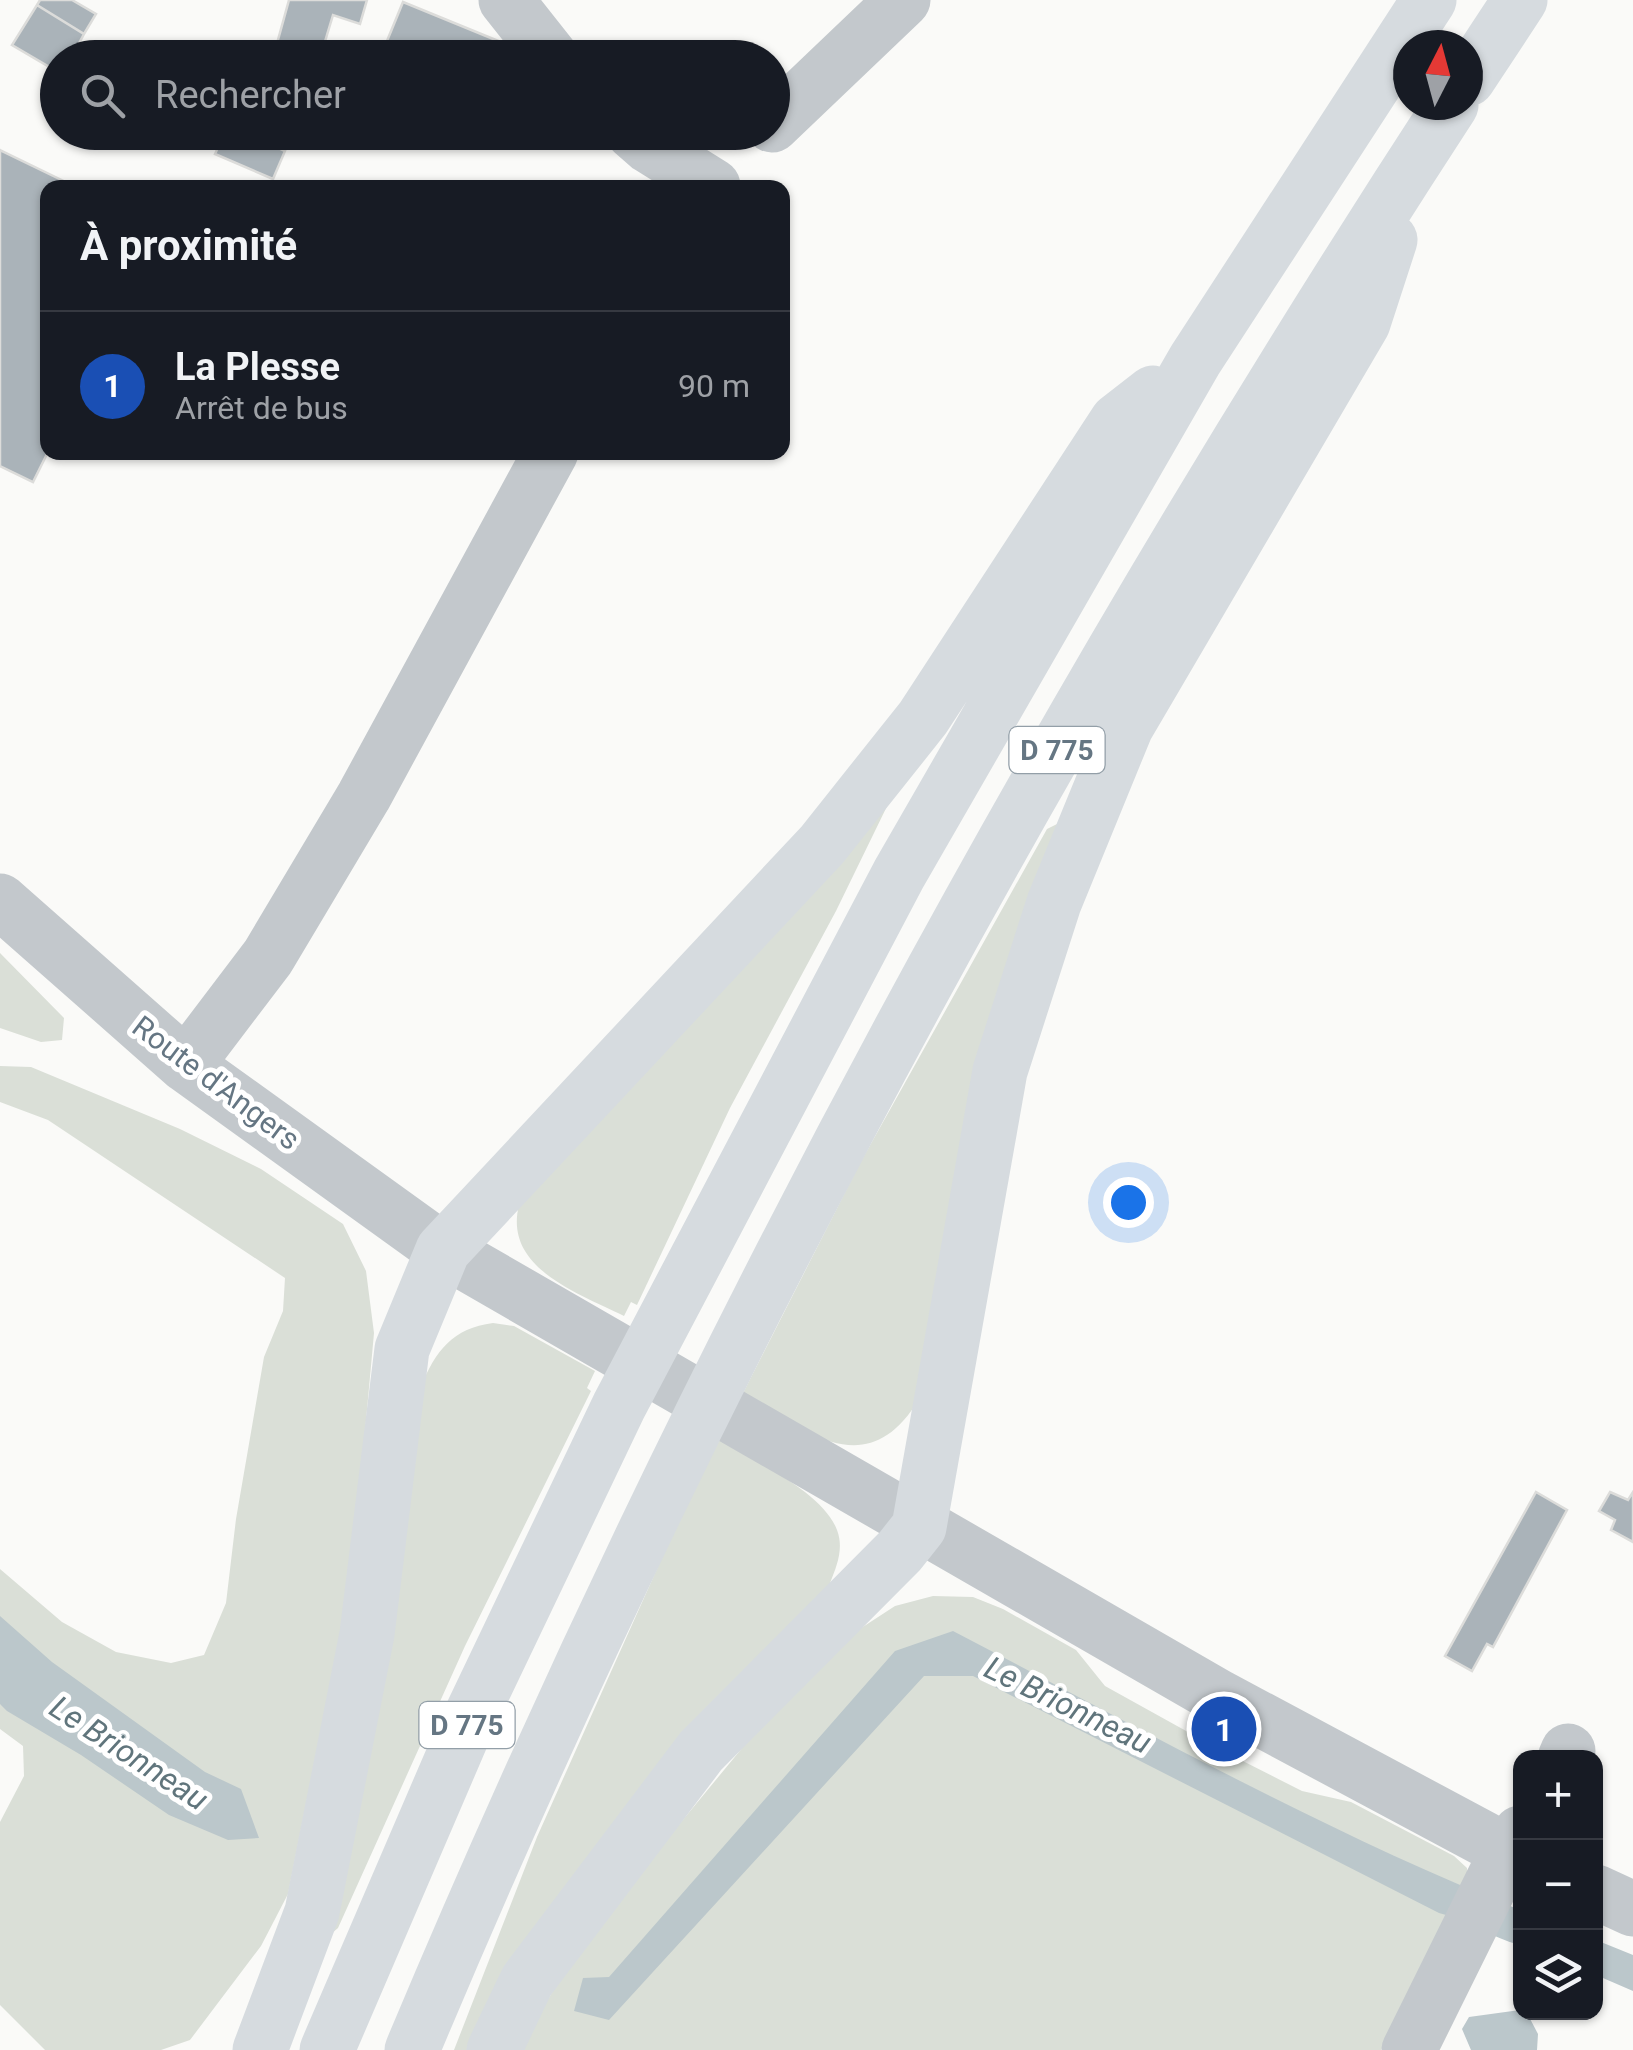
<!DOCTYPE html>
<html lang="fr">
<head>
<meta charset="utf-8">
<style>
	:root { --surface:#171b24; --page:#242831; --text:#f1f3f6; --muted:#9ea1a6; --line:#363941; --accent:#e4572e }
	body { margin:0; font-family:Roboto,sans-serif; background:var(--page); color:var(--text) }
	.controls { position:absolute; right:30px; bottom:30px; display:grid; overflow:hidden; border-radius:20px; box-shadow:0 2px 8px #0004 }
	.controls button { width:90px; height:90px; display:grid; place-items:center; padding:0; border:0; border-bottom:2px solid var(--line); background:var(--surface); color:var(--text); font:50px sans-serif }
	.compass { position:absolute; left:1393px; top:30px; width:90px; height:90px; border-radius:50%; background:var(--surface); box-shadow:0 2px 8px #0004; rotate:6deg }
	.you { position:absolute; left:1128px; top:1202px; width:35px; height:35px; margin:-25px; border:8px solid #fff; border-radius:50%; background:#1a73e8; box-shadow:0 0 0 15px #1a73e833 }
	.badge { display:grid; place-items:center; width:65px; height:65px; border-radius:50%; background:var(--accent); color:#fff; font-size:32px; font-weight:700 }
	.pin { position:absolute; translate:-50% -50%; border:5px solid #fff; box-shadow:0 2px 10px #0006 }
	.list { margin:0; padding:0; list-style:none }
	h2 { display:flex; justify-content:space-between; align-items:center; height:130px; margin:0; padding:0 40px; font-size:42px }
	h2 small { font-size:32px; font-weight:400; color:var(--muted) }
	.list li { display:grid; grid-template-columns:65px 1fr auto; gap:30px; align-items:center; box-sizing:border-box; height:150px; padding:0 40px; border-top:2px solid var(--line) }
	.list b { display:block; font-size:38px; white-space:nowrap }
	.list p { margin:0; font-size:32px; white-space:nowrap; color:var(--muted) }
	.list em { font-size:32px; font-style:normal; color:var(--muted) }
	.icon { flex:none; width:55px; height:55px; fill:none; stroke:currentColor; stroke-width:2; stroke-linecap:round; stroke-linejoin:round }
	.map { position:relative; flex:none; width:1633px; height:2050px; overflow:hidden }
	.search { position:absolute; background:var(--surface); box-shadow:0 2px 8px #0004; left:40px; top:40px; width:750px; height:110px; display:flex; align-items:center; gap:25px; box-sizing:border-box; padding:0 35px; border-radius:55px; color:var(--muted); font-size:38px }
	.panel { position:absolute; background:var(--surface); box-shadow:0 2px 8px #0004; left:40px; top:180px; width:750px; height:280px; border-radius:20px }
	.map>svg:first-child { display:block }
	.green { fill:#dadfd7 }
	.water { fill:#bbc7cb }
	.building { fill:#aab3b9; stroke:#dcdcda; stroke-width:2.5 }
	.lines { fill:none; stroke-linecap:round; stroke-linejoin:round }
	.minor { stroke:#c3c8cc; stroke-width:55 }
	.highway { stroke:#d6dbdf; stroke-width:55 }
	.labels { text-anchor:middle; stroke-width:10; stroke-linejoin:round; paint-order:stroke }
	.shield { fill:#fff; stroke:#939fa8; stroke-width:2.5 }
	.shield-label { font-size:28px; font-weight:bold; fill:#657683 }
	.street-label { font-size:30px; fill:#657683; stroke:#fff }
	.water-label { font-size:32px; font-style:italic; fill:#60757c; stroke:#fff }
</style>
</head>
<body>
<div class="map">
<svg width="1633" height="2050" viewBox="0 0 1633 2050">
	<rect width="100%" height="100%" fill="#fafaf8"/>
	<path class="green" d="M892,796L836,911L730,1108L637,1305L631,1302L624,1316C578,1293 503,1268 519,1205Z
		M1057,824L919,1399C867,1486 804,1430 743,1393L859,1165L1047,829Z
		M0,953L64,1018L62,1040L41,1042L0,1028Z
		M0,1066L31,1067L180,1129L261,1169L343,1224L366,1271L374,1333L352,1574L288,1894L261,1946L190,2040L161,2050H45L0,2005V1822L24,1776L23,1746L0,1729V1569L62,1622L116,1652L171,1663L204,1655L226,1603L236,1519L264,1357L283,1311L285,1278L48,1120L0,1102Z
		M493,1323L514,1326L595,1371L587,1388L591,1391L465,1646L338,1928L331,1934L421,1387C435,1351 453,1328 493,1323Z
		M720,1440C754,1461 823,1492 837,1530C844,1548 837,1566 830,1583L472,2050H454L537,1837L708,1455Z
		M933,1596L973,1597L1003,1609L1076,1650L1105,1686L1215,1747L1302,1791L1351,1802L1454,1856L1467,1868L1468,1882L1381,2050H519L578,1947L776,1707L852,1634L895,1606Z"/>
	<path class="water" d="M0,1616L52,1662L205,1772L241,1789L259,1838L228,1840L169,1815L81,1755L7,1711L0,1704Z
		M953,1631C1140,1728 1325,1832 1520,1910V1945C1492,1938 1468,1920 1439,1913L973,1676H924L609,2020L574,2011L583,1978L609,1977L895,1651Z
		M1596,1940L1633,1955V1991L1596,1975Z
		M1520,2010V2012L1527,2013L1538,2034L1537,2050H1471L1462,2029L1469,2017Z"/>
	<path class="building" d="M40,0H72L96,14L84,34L37,5Z
		M289,0H367L360,24L333,15L320,58H273Z
		M403,2L508,45L501,58H380Z
		M37,5L84,34L71,58H58V72L12,45Z
		M225,132H243L285,151L273,179L215,154Z
		M0,150L78,188H48V452L33,482L0,466Z
		M1536,1492L1567,1510L1493,1647L1487,1644L1472,1671L1445,1656Z
		M1610,1492L1628,1500L1633,1492V1542L1611,1530L1615,1520L1599,1511Z"/>
	<g class="lines">
		<path class="minor" d="M506,0L552,58
			M772,125L903,0
			M633,132L649,146L713,186
			M0,901L186,1065L443,1250L1219,1697L1520,1858
			M186,1065L268,957L364,796L551,452
			M1565,1758L1568,1751
			M1596,1892L1633,1909
			M1409,2050L1507,1852L1520,1833"/>
		<path class="highway" d="M1468,79L1520,0
			M260,2050L312,1912L367,1634L402,1349L443,1250L822,845L923,718L1117,421L1153,393
			M327,2050L468,1722L619,1406L899,874L1195,360L1429,0
			M412,2050C696,1372 1050,721 1451,105
			M494,2050L527,1981L701,1751L900,1551L919,1527L1000,1071L1054,903L1126,727L1363,323L1390,240"/>
	</g>
	<g class="labels">
		<g class="shield">
			<rect x="1009.5" y="727" width="95" height="46" rx="8"/>
			<rect x="419.5" y="1702" width="95" height="46" rx="8"/>
		</g>
		<g class="shield-label">
			<text x="1057" y="760">D 775</text>
			<text x="467" y="1735">D 775</text>
		</g>
		<g class="street-label">
			<text transform="translate(216 1083) rotate(37)" y="10">Route d'Angers</text>
		</g>
		<g class="water-label">
			<text transform="translate(1068 1705) rotate(26)" y="11">Le Brionneau</text>
			<text transform="translate(129 1753) rotate(33)" y="11">Le Brionneau</text>
		</g>
	</g>
</svg>
<div class="controls">
<button>+</button>
<button>−</button>
<button><svg class="icon" aria-label="layers" viewBox="0 0 24 24"><path d="M12 4l9 5-9 5-9-5zM3 14l9 5 9-5"/></svg></button>
</div>
<svg class="compass" viewBox="-18 -18 36 36"><path d="M0-13l5 13h-10z" fill="#e53935"/><path d="M0 13l5-13h-10z" fill="#9ea1a6"/></svg>
<div class="you"></div>
<div class="pin badge" style="left:1224px;top:1729px;background:#1a4fb4">1</div>
<div class="search"><svg class="icon" aria-label="search" viewBox="0 0 24 24"><circle cx="10" cy="10" r="6"/><path d="M15 15l6 6"/></svg>Rechercher</div>
<section class="panel">
<h2>À proximité<small></small></h2>
<ul class="list">
<li><span class="badge" style="background:#1a4fb4">1</span><div><b>La Plesse</b><p>Arrêt de bus</p></div><em>90 m</em></li>
</ul>
</section>
</div>
</body>
</html>
